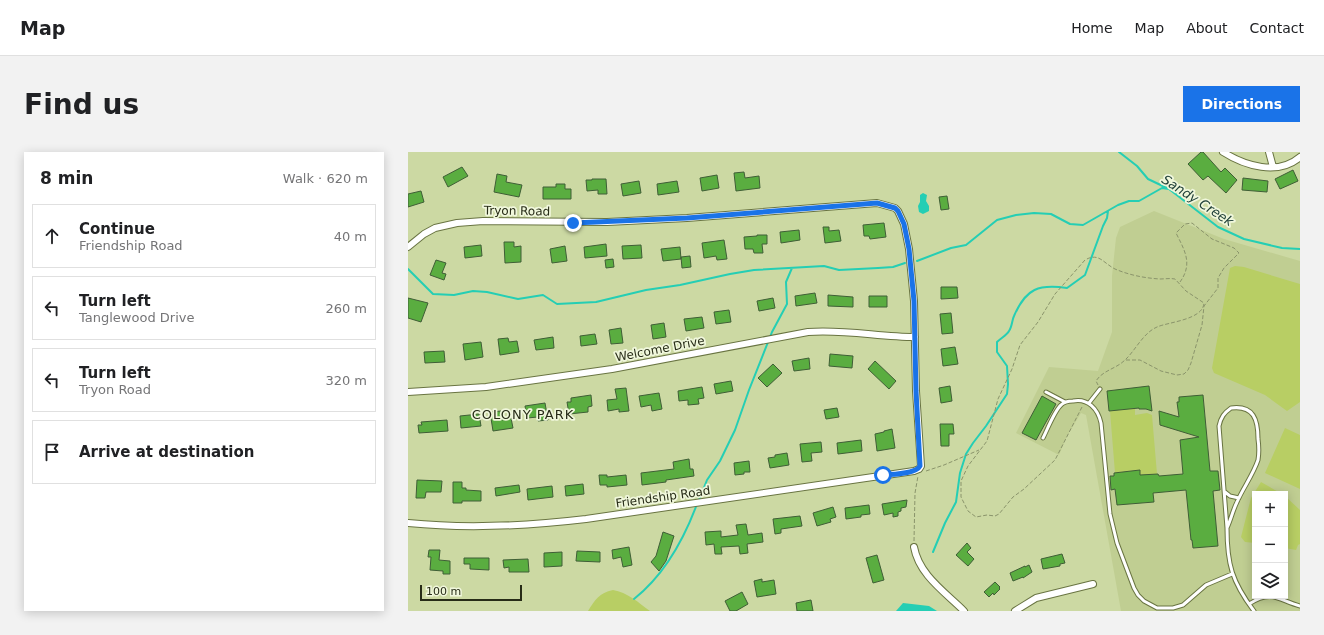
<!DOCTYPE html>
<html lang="en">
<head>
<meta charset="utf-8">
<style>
	:root { --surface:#fff; --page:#f2f2f2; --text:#202124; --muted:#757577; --line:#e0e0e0; --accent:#1a73e8 }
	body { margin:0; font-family:"DejaVu Sans",sans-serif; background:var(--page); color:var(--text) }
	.controls { position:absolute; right:12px; bottom:12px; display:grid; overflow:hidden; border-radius:0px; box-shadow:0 2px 10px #0003 }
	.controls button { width:36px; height:36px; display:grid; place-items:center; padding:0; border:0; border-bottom:1px solid var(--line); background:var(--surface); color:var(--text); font:20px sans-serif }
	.scale { position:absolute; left:12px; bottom:10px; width:102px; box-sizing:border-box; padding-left:4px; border:2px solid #272c17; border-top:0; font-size:11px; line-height:14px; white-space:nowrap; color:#272c17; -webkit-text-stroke:3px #f0f7dc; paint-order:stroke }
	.stop { position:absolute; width:12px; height:12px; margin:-9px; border:3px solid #1a73e8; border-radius:50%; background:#fff }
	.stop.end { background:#1a73e8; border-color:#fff; box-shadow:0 1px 4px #0008 }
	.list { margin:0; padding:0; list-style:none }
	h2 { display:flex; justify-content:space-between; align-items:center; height:52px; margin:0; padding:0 16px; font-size:17px }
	h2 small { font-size:13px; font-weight:400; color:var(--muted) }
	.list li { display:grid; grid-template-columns:26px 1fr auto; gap:12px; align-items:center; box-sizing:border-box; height:64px; margin:0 8px 8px; padding:0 8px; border:1px solid var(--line); border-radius:0px }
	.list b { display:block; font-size:15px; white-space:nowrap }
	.list p { margin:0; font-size:13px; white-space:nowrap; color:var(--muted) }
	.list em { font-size:13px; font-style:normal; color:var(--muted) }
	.icon { flex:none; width:22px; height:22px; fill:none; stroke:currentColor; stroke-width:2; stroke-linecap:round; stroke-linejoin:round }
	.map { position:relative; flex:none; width:892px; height:459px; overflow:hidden; border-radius:0px }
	header { display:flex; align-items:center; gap:24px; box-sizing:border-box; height:56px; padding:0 20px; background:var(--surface); border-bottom:1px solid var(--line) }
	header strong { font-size:19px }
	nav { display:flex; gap:22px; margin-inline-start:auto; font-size:14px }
	.intro { display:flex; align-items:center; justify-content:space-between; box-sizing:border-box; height:96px; padding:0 24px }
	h1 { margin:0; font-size:28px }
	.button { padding:10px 18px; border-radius:0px; background:var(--accent); color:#fff; font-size:14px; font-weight:700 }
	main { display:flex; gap:24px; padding:0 24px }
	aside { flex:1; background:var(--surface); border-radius:0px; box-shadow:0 2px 10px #0003 }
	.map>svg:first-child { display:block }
	.built { fill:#c0ce92; fill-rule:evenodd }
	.green { fill:#b8ce64 }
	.water { fill:#25ceb4 }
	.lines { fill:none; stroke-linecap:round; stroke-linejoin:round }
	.stream { stroke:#25ceb4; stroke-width:2 }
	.building { fill:#5aad40; stroke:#3f5e36 }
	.service-casing { stroke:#697442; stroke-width:5 }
	.minor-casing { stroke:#697442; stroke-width:8 }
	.path { stroke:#8a946b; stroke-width:1; stroke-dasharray:4 2; stroke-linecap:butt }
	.service { stroke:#fff; stroke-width:3 }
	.minor { stroke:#fff; stroke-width:6 }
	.route { stroke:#1a73e8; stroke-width:5 }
	.labels { text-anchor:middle; stroke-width:3.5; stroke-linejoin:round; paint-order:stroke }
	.street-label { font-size:12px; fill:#272c17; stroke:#f0f7dc }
	.water-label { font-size:13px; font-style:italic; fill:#204039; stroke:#f0f7dc }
	.neighbourhood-label { font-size:13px; letter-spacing:1px; fill:#272c17; stroke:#f0f7dc }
</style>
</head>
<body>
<header>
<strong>Map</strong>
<nav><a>Home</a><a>Map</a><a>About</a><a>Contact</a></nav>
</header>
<div class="intro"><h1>Find us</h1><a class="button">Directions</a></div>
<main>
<aside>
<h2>8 min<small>Walk · 620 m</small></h2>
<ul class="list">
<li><svg class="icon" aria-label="ahead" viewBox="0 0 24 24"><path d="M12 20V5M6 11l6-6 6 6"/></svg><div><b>Continue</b><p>Friendship Road</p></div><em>40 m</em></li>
<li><svg class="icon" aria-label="left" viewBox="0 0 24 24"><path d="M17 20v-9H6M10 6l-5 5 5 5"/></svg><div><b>Turn left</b><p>Tanglewood Drive</p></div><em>260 m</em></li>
<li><svg class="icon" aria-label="left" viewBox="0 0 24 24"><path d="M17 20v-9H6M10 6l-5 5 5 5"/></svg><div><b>Turn left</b><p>Tryon Road</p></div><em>320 m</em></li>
<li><svg class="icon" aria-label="arrive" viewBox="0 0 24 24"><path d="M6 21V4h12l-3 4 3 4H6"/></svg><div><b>Arrive at destination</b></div></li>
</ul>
</aside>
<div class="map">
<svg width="892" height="459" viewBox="0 0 892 459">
	<rect width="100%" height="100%" fill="#ccd9a3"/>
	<path class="built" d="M746,59L816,87L892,109V459H713L678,263L673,261L659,284L651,303L608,281L641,215L690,219L704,180V124L708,86L712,75ZM847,342H877V444H847Z"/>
	<path class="green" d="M827,114L836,115L892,132V250L879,259L857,243L806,221L804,216L822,116Z
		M727,256V263L739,261L744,263L749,322L732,323L731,318L707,321L702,259Z
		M877,276L892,283V337L857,321Z
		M853,330L874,342H847V391L837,390L833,385L843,346Z
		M877,344L892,358V392L890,393L888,398L877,396Z
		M205,438C219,440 231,451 242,459H180C187,448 191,441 205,438Z"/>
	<path class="water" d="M515,41L519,43L518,49L521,54V59L515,62L511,60L510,54L512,50V43Z
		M495,451L521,454L529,459H488Z"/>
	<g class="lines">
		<path class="stream" d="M711,0L729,14L740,27L761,37L810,75L836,87L874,96L892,97
			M509,109L543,96L558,93L589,68L608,63L626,61L643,62L662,72L675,73L710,53L721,49H731L754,36L761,37
			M0,117L25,142L46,143L65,139L79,140L110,147L135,143L149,152L188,150L238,138L272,133L322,122L346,118L416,114L431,118L470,116L485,115L497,111
			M291,348L299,328L312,309L327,278L341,238L364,180L379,152L378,130L384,116
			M525,400L537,371L548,350L552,321L558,302L565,291L578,274L599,242L600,232L599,214L589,200V190C593,186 599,183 601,179C604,175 604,168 606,164C618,136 631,132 659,136L677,123L695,74L699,66L700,59
			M226,447C255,424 276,387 289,352"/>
	</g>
	<path class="building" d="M793,0H795L813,20L817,16L829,28L818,41L800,24L795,28L780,12Z
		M54,15L60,24L40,35L35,25Z
		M885,18L890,29L872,37L867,27Z
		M336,20L337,26L351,24L352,36L328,39L326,21Z
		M89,22L99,24L98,30L114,33L111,45L86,40Z
		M309,23L311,36L294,39L292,26Z
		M835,26L860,29L859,40L834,38Z
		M184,27H198L199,42H190V38L179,39L178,28H184Z
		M231,29L233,41L215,44L213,32Z
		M269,29L271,40L250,43L249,32Z
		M148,32H157V37H163V47H135V35H148Z
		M13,39L16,50L0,55V42Z
		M539,44L541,57L533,58L531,45Z
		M476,71L478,85L462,87L461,84H456L455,73Z
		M415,75H421V79L431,78L433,89L417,91Z
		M391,78L392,88L373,91L372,80Z
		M349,83H359V92H354L355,101H346L345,97H337L336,85L349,84Z
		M316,88L319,107L309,108L308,104L296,106L294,91Z
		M96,90H106V95L113,94V110L97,111Z
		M198,92L199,104L177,106L176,95Z
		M73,93L74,104L57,106L56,95Z
		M233,93L234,106L215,107L214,94Z
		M157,94L159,109L144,111L142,97Z
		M272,95L273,107L255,109L253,97Z
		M282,104L283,115L274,116L273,105Z
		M205,107L206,115L198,116L197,108Z
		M28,108L38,111L34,121L38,122L36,128L22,123Z
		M533,135H549L550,146L533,147Z
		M407,141L409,151L388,154L387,144Z
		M420,143L445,145V155L420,154Z
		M461,144H479V155H461Z
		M0,146L20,151L13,170L0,166Z
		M365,146L367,156L351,159L349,149Z
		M321,158L323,170L308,172L306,160Z
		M543,161L545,181L534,182L532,162Z
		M294,165L296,176L278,179L276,167Z
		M256,171L258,185L245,187L243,173Z
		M213,176L215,191L203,192L201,178Z
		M187,182L189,192L173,194L172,184Z
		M145,185L146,196L128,198L126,188Z
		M100,186L101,190L109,189L111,200L92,203L90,187Z
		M73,190L75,205L57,208L55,192Z
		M547,195L550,212L535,214L533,197Z
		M36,199L37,210L17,211L16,200Z
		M422,202L445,204L444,216L421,214Z
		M401,206L402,217L386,219L384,209Z
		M467,209L488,229L481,237L460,217Z
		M365,212L374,221L359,235L350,226Z
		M323,229L325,239L308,242L306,232Z
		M542,234L544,249L533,251L531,236Z
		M741,234L744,259L738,257H731V256L701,259L699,239Z
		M294,235L296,246L290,247L291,252L280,253V248L271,249L270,239Z
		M218,236L221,259L211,260V257L200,259L199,248L209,247L207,237Z
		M251,241L254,257L244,259L243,253L233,255L231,244Z
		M183,243L184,254L180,255V260L161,262L159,250H163V246Z
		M795,243L802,319H810L812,338L805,339L810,394L785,396L784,388H783L778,338L745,341L746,350L709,353L707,337L703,338L702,324H706V321L732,318V323L750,322L751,324L775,322L772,288L791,285L752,273L751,259L771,265L769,250H771V245Z
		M634,244L648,252L628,288L614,281Z
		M137,251L140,268L130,269V265L119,266L117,254Z
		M429,256L431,265L418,267L416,258Z
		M93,259L94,268L103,266L105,276L85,279L82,260Z
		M71,262L73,274L53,276L52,264Z
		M39,268L40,279L11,281L10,273H14L13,270Z
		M532,272H545L546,282H541V294H533Z
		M484,277L487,296L469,299L467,282L476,280V279Z
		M453,288L454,299L430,302L429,291Z
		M413,290L414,300L403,301L404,309L394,310L392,292Z
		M379,301L381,313L362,316L360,306L367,305V303Z
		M281,307L282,317H285L286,324L258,328V330L234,333L233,321L266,317L265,310Z
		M341,309L342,320H336V322L327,323L326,311Z
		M191,323H199V325L218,323L219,333L199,335V333H192Z
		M9,328L34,329L33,340H18L17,346H8Z
		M45,330H54V336H58V338L73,339V349H54V351H45Z
		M175,332L176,342L158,344L157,334Z
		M111,333L112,340L88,344L87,336Z
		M144,334L145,345L120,348L119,337Z
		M499,348L498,355L493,356V359L490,360V364L485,365V361L476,363L474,352Z
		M461,353L462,362L453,363V365L438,367L437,356Z
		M425,355L428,365L422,367L423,370L409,374L405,361Z
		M392,364L394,374L373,377V381L367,382L365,367Z
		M338,372L340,383L354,381L355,390L339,392L340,401L332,402L331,394L313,395L314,402H307L306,392L298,393L297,380L313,379V385L330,383L328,373Z
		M255,380L266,384L258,409L251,419L243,410L248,404Z
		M559,391L563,396L559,400L566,407L560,414L548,403Z
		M221,395L224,413L215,415L213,405L205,407L204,398Z
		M21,398H32L31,408L42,409V422H35V419L22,418L23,405H20Z
		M169,399L192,400V410L168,409Z
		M154,400V414L136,415V401Z
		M654,402L657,411L652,412V414L635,417L633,407Z
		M469,403L476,428L465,431L458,406Z
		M56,406H81V418L62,417V412H56Z
		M120,407L121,420H101V415L96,416L95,408Z
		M621,413L624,420L615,426V425L605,429L602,421L617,414V415Z
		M354,427V430L366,428L368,442L349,445L346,429Z
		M587,430L592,435L591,436L592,437L586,443L585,441L581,445L576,440Z
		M334,440L340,452L328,459H322L317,449Z
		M403,448L405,459H389L388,451Z"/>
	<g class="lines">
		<g class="service-casing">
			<path id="service" d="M638,240L657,250
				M681,251L692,237
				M823,256C846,253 850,268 850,287C851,294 851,302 850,308C845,323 835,336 829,350C825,358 823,367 819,376L811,274C813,265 816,261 823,256Z
				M635,286C639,278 647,258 653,253C656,250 660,249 665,249C680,246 690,257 693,271L702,362L709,391L726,436L730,443L736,449L749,456H765L775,453L798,433L824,422
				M817,340L822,344L831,346
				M819,376C819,412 824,430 846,459
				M841,452C864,437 870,448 892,454"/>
		</g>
		<g class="minor-casing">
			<path id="minor" d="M815,0C837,14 870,24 892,5
				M861,0L865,15
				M0,95L16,82L27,76L49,71L75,69L199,70L279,66L469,51L487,56L490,59L496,72L501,97L506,149L508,239L513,314L511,317L506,319L178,367C119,374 59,377 0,371
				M0,240L78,235L204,217L400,180C436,177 472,185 507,185
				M506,395C511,423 537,440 556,459
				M607,459L628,446L685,432"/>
		</g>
		<path class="path" d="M718,208H732L753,219L769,223L776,222L780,218L783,211L794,173L796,154L810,136V126L816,116L831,101L826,96L804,87L784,71L777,72L768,81C777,99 785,112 772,130
			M674,255L647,308L616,337L605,345L591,362L587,364L579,363L568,365L560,359L553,345V329L560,314L579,289L590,247L604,217L612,193L630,170L647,142L677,108C691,100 695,111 707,117C721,123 736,126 752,127C757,127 762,126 767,127L778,139L796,151C795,168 760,170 749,175C735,181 727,199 717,208C708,217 695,218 688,229L690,233
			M518,319L536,313L571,298
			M506,389L507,341L510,324"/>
		<use href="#service" class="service"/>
		<use href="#minor" class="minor"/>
	</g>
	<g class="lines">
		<path class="route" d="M165,71L279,66L469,51L487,56L490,59L496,72L501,97L506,149L508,239L512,314C508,322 485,322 475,323"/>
	</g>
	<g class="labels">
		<g class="street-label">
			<text transform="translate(109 59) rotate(1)" y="4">Tryon Road</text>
			<text transform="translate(252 197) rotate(-11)" y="4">Welcome Drive</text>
			<text transform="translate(255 345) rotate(-8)" y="4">Friendship Road</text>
		</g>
		<g class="water-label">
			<text transform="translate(790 48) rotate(33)" y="5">Sandy Creek</text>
		</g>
		<g class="neighbourhood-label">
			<text x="115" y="267">COLONY PARK</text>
		</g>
	</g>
</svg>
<div class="controls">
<button>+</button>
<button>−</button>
<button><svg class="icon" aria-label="layers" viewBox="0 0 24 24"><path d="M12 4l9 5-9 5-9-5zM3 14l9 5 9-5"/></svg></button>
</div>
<div class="scale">100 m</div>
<div class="stop" style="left:475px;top:323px"></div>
<div class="stop end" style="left:165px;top:71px"></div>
</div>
</main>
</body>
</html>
